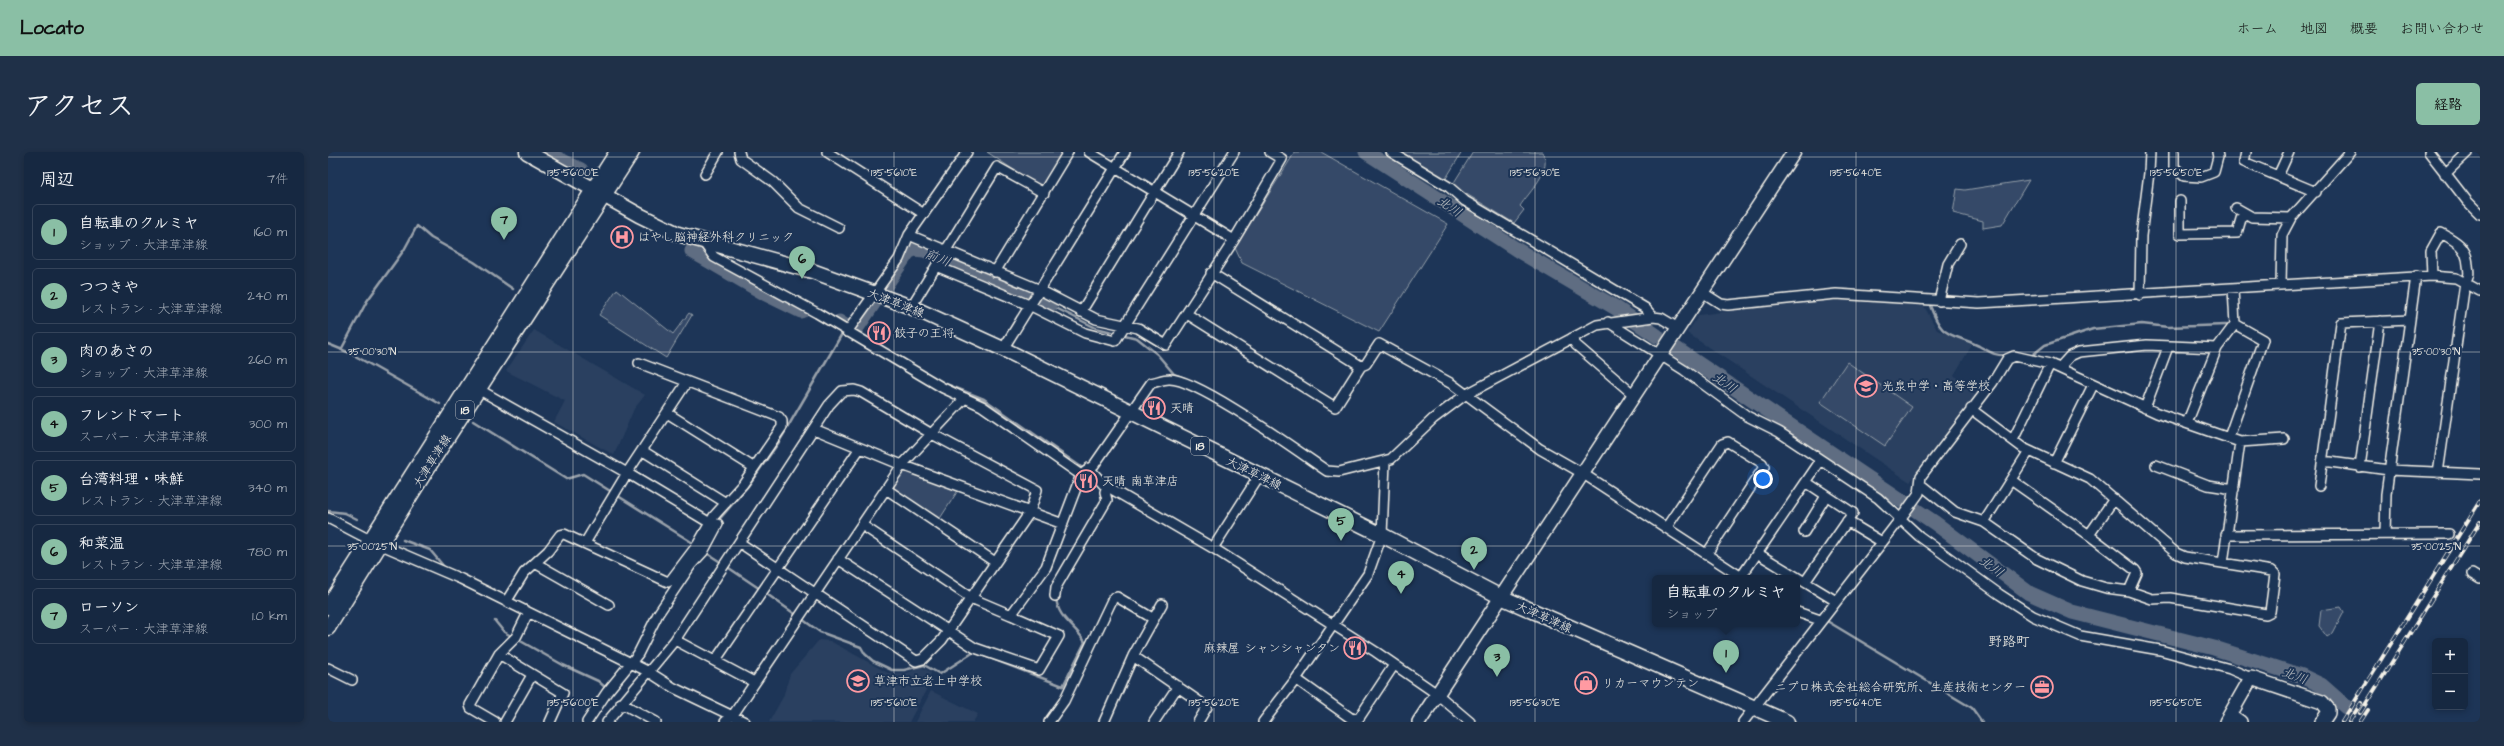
<!DOCTYPE html>
<html lang="ja">
<head>
<meta charset="utf-8">
<style>
	:root { --surface:#162841; --page:#1f3048; --text:#f1f3f6; --muted:#9ea6b1; --line:#35445a; --accent:#8abfa5 }
	body { margin:0; font-family:"Architects Daughter","Klee One",sans-serif; background:var(--page); color:var(--text) }
	.controls { position:absolute; right:12px; bottom:12px; display:grid; overflow:hidden; border-radius:6px; box-shadow:0 2px 6px #0003 }
	.controls button { width:36px; height:36px; display:grid; place-items:center; padding:0; border:0; border-bottom:1px solid var(--line); background:var(--surface); color:var(--text); font:20px sans-serif }
	.you { position:absolute; left:1435px; top:327px; width:14px; height:14px; margin:-10px; border:3px solid #fff; border-radius:50%; background:#1a73e8; box-shadow:0 0 0 6px #1a73e833 }
	.badge { display:grid; place-items:center; width:26px; height:26px; border-radius:50%; background:var(--accent); color:#111; font-size:13px; font-weight:700 }
	.pin { position:absolute; translate:-50% -33px; filter:drop-shadow(0 1px 2px #0008) }
	.pin::after { content:''; position:absolute; top:21px; width:14px; height:12px; background:inherit; clip-path:polygon(0 0,100% 0,50% 100%) }
	.popup { position:absolute; left:1324px; top:423px; width:148px; height:52px; box-sizing:border-box; display:grid; place-content:center; border-radius:6px; background:var(--surface); filter:drop-shadow(0 1px 3px #0005); font-size:13px; white-space:nowrap; color:var(--muted) }
	.popup b { font-size:15px; color:var(--text) }
	.popup::after { content:''; position:absolute; left:50%; top:100%; margin-left:-8px; border:8px solid transparent; border-top-color:var(--surface) }
	.list { margin:0; padding:0; list-style:none }
	h2 { display:flex; justify-content:space-between; align-items:center; height:52px; margin:0; padding:0 16px; font-size:17px }
	h2 small { font-size:13px; font-weight:400; color:var(--muted) }
	.list li { display:grid; grid-template-columns:26px 1fr auto; gap:12px; align-items:center; box-sizing:border-box; height:56px; margin:0 8px 8px; padding:0 8px; border:1px solid var(--line); border-radius:6px }
	.list b { display:block; font-size:15px; white-space:nowrap }
	.list p { margin:0; font-size:13px; white-space:nowrap; color:var(--muted) }
	.list em { font-size:13px; font-style:normal; color:var(--muted) }
	.map { position:relative; flex:none; width:2152px; height:570px; overflow:hidden; border-radius:6px }
	header { display:flex; align-items:center; gap:24px; box-sizing:border-box; height:56px; padding:0 20px; background:var(--accent); color:#111 }
	header strong { font-size:19px }
	nav { display:flex; gap:22px; margin-inline-start:auto; font-size:14px }
	.intro { display:flex; align-items:center; justify-content:space-between; box-sizing:border-box; height:96px; padding:0 24px }
	h1 { margin:0; font-size:28px }
	.button { padding:10px 18px; border-radius:6px; background:var(--accent); color:#111; font-size:14px; font-weight:700 }
	main { display:flex; gap:24px; padding:0 24px }
	aside { flex:1; background:var(--surface); border-radius:6px; box-shadow:0 2px 6px #0003 }
	.map>svg:first-child { display:block }
	.built { fill:#2a4060 }
	.green { fill:#354a67; stroke:#949ea8 }
	.lines { fill:none; stroke-linecap:round; stroke-linejoin:round }
	.stream { stroke:#9aa2ab; stroke-width:2.5 }
	.river { stroke:#5e6d82; stroke-width:15 }
	.street-casing { stroke:#f4f1e8; stroke-width:12 }
	.secondary-casing { stroke:#f4f1e8; stroke-width:16 }
	.primary-casing { stroke:#f4f1e8; stroke-width:17 }
	.street { stroke:#1d3557; stroke-width:9 }
	.secondary { stroke:#1d3557; stroke-width:13 }
	.primary { stroke:#1d3557; stroke-width:14 }
	.rail-casing { stroke:#f4f1e8; stroke-width:4 }
	.rail { stroke:#1d3557; stroke-width:2.5; stroke-dasharray:8; stroke-linecap:butt }
	.ticks { fill:none; stroke:#f4f1e8; stroke-width:1; stroke-opacity:0.45 }
	.labels { text-anchor:middle; stroke-width:4; stroke-linejoin:round; paint-order:stroke }
	.shield { fill:#1d3557; stroke:#b4b9bc; stroke-width:1 }
	.shield-label { font-size:11px; font-weight:bold; fill:#f4f1e8 }
	.poi-label { font-size:12px; fill:#f4f1e8; stroke:#1d3557; text-anchor:start }
	.street-label { font-size:12px; fill:#f4f1e8; stroke:#1d3557 }
	.water-label { font-size:13px; font-style:italic; fill:#c0c3c4; stroke:#1d3557 }
	.quarter-label { font-size:14px; fill:#f4f1e8; stroke:#1d3557 }
	.ticks-label { font-size:10px; text-anchor:middle; fill:#f4f1e8; stroke:#1d3557; stroke-width:4; stroke-linejoin:round; paint-order:stroke }
</style>
</head>
<body>
<header>
<strong>Locato</strong>
<nav><a>ホーム</a><a>地図</a><a>概要</a><a>お問い合わせ</a></nav>
</header>
<div class="intro"><h1>アクセス</h1><a class="button">経路</a></div>
<main>
<aside>
<h2>周辺<small>7件</small></h2>
<ul class="list">
<li><span class="badge">1</span><div><b>自転車のクルミヤ</b><p>ショップ · 大津草津線</p></div><em>160 m</em></li>
<li><span class="badge">2</span><div><b>つつきや</b><p>レストラン · 大津草津線</p></div><em>240 m</em></li>
<li><span class="badge">3</span><div><b>肉のあさの</b><p>ショップ · 大津草津線</p></div><em>260 m</em></li>
<li><span class="badge">4</span><div><b>フレンドマート</b><p>スーパー · 大津草津線</p></div><em>300 m</em></li>
<li><span class="badge">5</span><div><b>台湾料理・味鮮</b><p>レストラン · 大津草津線</p></div><em>340 m</em></li>
<li><span class="badge">6</span><div><b>和菜温</b><p>レストラン · 大津草津線</p></div><em>780 m</em></li>
<li><span class="badge">7</span><div><b>ローソン</b><p>スーパー · 大津草津線</p></div><em>1.0 km</em></li>
</ul>
</aside>
<div class="map">
<svg width="2152" height="570" viewBox="0 0 2152 570">
	<rect width="100%" height="100%" fill="#1d3557"/>
	<filter id="ink" filterUnits="userSpaceOnUse"><feTurbulence type="fractalNoise" baseFrequency=".025" numOctaves="2"/><feDisplacementMap in="SourceGraphic" scale="8" xChannelSelector="R" yChannelSelector="G"/><feConvolveMatrix kernelMatrix="1 2 1 2 8 2 1 2 1" color-interpolation-filters="sRGB"/></filter>
	<g filter="url(#ink)">
		<path class="built" d="M1476,149H1552L1596,154L1609,178L1644,193L1626,223L1649,245L1635,260L1582,330L1359,181L1371,163Z
			M206,178L317,243L306,257L286,303L226,270L237,249L178,219Z
			M491,488L502,489L560,521H579L593,515L603,520L599,536L581,570H441L455,545L462,522Z
			M603,539L650,562L645,570H587Z"/>
		<path class="green" d="M659,0H735L716,32L710,34Z
			M967,0H993L1120,72L1051,180L914,111L907,96Z
			M1071,0H1134L1117,28Z
			M1145,0H1214C1226,17 1201,40 1192,54L1196,58L1186,71L1127,35L1125,32Z
			M1701,28L1674,73L1655,76V69L1625,61L1629,37L1637,38Z
			M289,137L345,182L361,161L364,163L338,206L271,163Z
			M1519,210L1584,255L1557,294L1492,250Z
			M575,319H583L631,337L611,368L566,338L565,333Z
			M2013,455L2016,460L2005,481L1999,485L1991,474L1993,458Z"/>
		<g class="lines">
			<path class="stream" d="M1601,151C1615,189 1620,179 1651,194C1662,200 1666,204 1680,203
				M722,153L768,176L809,186L829,202L846,222L856,226
				M0,192L22,201L112,252
				M13,198L39,149L76,98L89,74L103,86L146,110L185,137
				M1702,205L1717,193L1765,177L1814,172L1840,175L1898,173
				M613,230L656,247L756,317
				M145,269L238,327L255,322L365,391
				M0,359L17,361L29,367
				M389,370L420,334L451,290L515,180
				M75,388L102,398L117,416
				M377,400L394,411
				M398,414L432,437
				M436,440L492,480L533,495L537,502L545,509L564,518H576L596,513L612,522L646,500L735,534L757,490C747,473 730,467 728,446
				M167,469L176,480L185,485
				M1499,469L1644,556L1654,570
				M189,487L235,513L270,529L278,536"/>
			<path class="river" d="M216,0L253,18
				M1038,0L1191,99L1288,156L1329,184
				M364,99L438,142L473,159
				M511,170L526,180L580,100L586,97L596,98L722,153
				M1347,196L1607,371L1701,441L1744,460L1886,496L1974,524L1993,533L2018,555"/>
			<g class="street-casing">
				<path id="street" d="M411,0L413,7L445,30L471,56L511,76
					M499,0L596,62
					M761,0L906,88
					M1063,0L1121,35L1137,49L1317,156L1325,165
					M1846,0V15L1856,24L1873,25L1886,20L1890,5L1889,0
					M1918,0L1916,10L1988,40
					M2101,0L2139,49L2152,62
					M377,22L390,0
					M2117,22L2140,0
					M1950,24L1961,0
					M1852,49V82L1909,81L1915,60
					M1908,56L1924,65L1963,66
					M581,83L710,137L768,167L810,176L838,193L906,88L954,7L942,0
					M376,91L386,105L489,161L615,236L654,254L753,323
					M608,114L701,153L757,181L787,189L906,0
					M667,120L740,0
					M2104,124L2103,99L2113,81C2128,89 2139,95 2140,113C2141,120 2142,124 2137,131L2110,321
					M1953,133L1954,83L1963,66L2022,0
					M1374,140L1393,152L1400,153L1508,142L1651,151L2104,124L2128,126L2152,139
					M1812,143L1813,84L1821,21L1822,0
					M1611,149L1620,112L1632,92
					M583,155L669,15L716,41
					M753,160L851,0
					M859,162L1007,255L1033,214L883,121
					M1280,170L1356,218L1419,264L1451,280L1550,346L1591,384L1671,442L1705,464L1752,484L1832,498L1902,517L1923,526
					M519,180L571,107L581,83L639,0
					M1244,186L1248,193L1306,243
					M675,197L797,0
					M1033,214L1038,212L1051,192L1124,232L1212,297L1254,321L1415,426
					M1731,216L1742,204L1751,200L1819,193L1889,196
					M150,237L299,321L382,371
					M1817,256L1840,195
					M339,261L425,315
					M1859,271L1889,196L1907,172L1905,137
					M486,277L574,313L735,372
					M1901,285L1935,188L1907,172
					M1685,288L1722,212
					M1912,290L1956,287
					M315,299L398,351
					M1995,309L2061,318L2152,322
					M1726,311L1765,233
					M1828,313L1880,333L1906,337
					M2032,315L2052,169
					M761,316L775,332L885,396L1048,500L1109,542L1142,570
					M1683,328L1761,383
					M1592,332L1627,360L1656,370L1709,407L1754,429L1778,436L1801,439L1824,447L1842,446L1938,462L1942,460L1947,422L1944,419L1857,405L1848,401L1762,327L1695,296L1643,257
					M1991,334L2013,171L2082,168
					M558,337L667,410
					M1786,347L1761,383L1807,418L1809,421L1801,439
					M0,366L42,388L133,427L321,520L346,536L417,570
					M1519,369L1554,390
					M1656,370L1701,299
					M534,373L643,446L683,463L718,415L753,323L766,313L823,231C829,230 835,227 841,227C869,226 971,300 999,319L1011,320L1063,307L1105,267L1137,243L1269,173L1325,165L1333,166L1350,176
					M1338,376L1394,292L1400,290L1434,311L1436,315L1378,403
					M1476,380L1498,344
					M2057,382L2058,342L2088,124
					M1898,383L2121,382
					M257,391L299,321L359,230
					M885,396L931,324
					M1429,401L1508,449
					M510,407L647,496L711,518L731,484L683,463
					M207,411L281,453
					M2144,422L2152,427
					M1413,425L1493,308
					M1477,430L1525,361L1478,330
					M727,444L728,435L779,348L777,340L779,334
					M178,450L196,421L220,399L232,383L236,382L340,430L342,429L370,392L386,364L415,332L454,275V269L451,265L311,211
					M1469,460L1492,468
					M347,488L426,530
					M171,502L235,541L222,570
					M805,504L879,555L870,570
					M387,509L532,296
					M0,516L24,528
					M968,527L1024,567L1031,566L1066,513
					M293,551L328,570
					M167,570L143,556L142,553L171,502L188,485L200,461
					M177,570L204,523
					M259,570L279,540L310,502L330,462L363,413L375,400L390,372
					M279,570L347,488L501,253L514,239L526,238L533,240L602,281L709,338L702,360L614,488L595,507L588,509L412,391
					M397,570L405,563L574,313L637,246
					M721,570L736,549L785,446L789,445L826,467
					M776,570L805,504L834,452
					M826,570L850,534
					M935,570L968,527L1040,422L1054,383L1057,310
					M1415,570L1573,366L1591,341L1593,324L1665,230L1679,207L1686,204L1722,212L1829,261L1912,290L1895,411"/>
			</g>
			<g class="secondary-casing">
				<path id="secondary" d="M1902,563L1912,570
					M1091,570L1466,0
					M1898,570L1923,526L1994,550L2000,557V561L1994,570"/>
			</g>
			<g class="primary-casing">
				<path id="primary" d="M199,0L311,63L350,82L484,119L583,155L675,197L1054,383L1173,445L1459,570
					M0,455L289,0
					M0,476L99,317L304,0"/>
			</g>
			<use href="#street" class="street"/>
			<use href="#secondary" class="secondary"/>
			<use href="#primary" class="primary"/>
			<g class="rail-casing">
				<path id="rail" d="M2032,561L2152,370
					M2014,570L2152,349
					M2021,570L2033,551
					M2032,570L2040,558"/>
			</g>
			<use href="#rail" class="rail"/>
		</g>
	</g>
	<path class="ticks" d="M245,0V570M566,0V570M886,0V570M1207,0V570M1528,0V570M1848,0V570M0,5H2152M0,200H2152M0,394H2152"/>
	<defs>
		<g id="hospital-ring" transform="scale(1.15)"><circle r="9.5" fill="#1d3557" stroke="#ff9aa2" stroke-width="1.5"/><path d="M-5-5h3v3.5h4V-5h3V5h-3V1.5h-4V5h-3Z" fill="#ff9aa2"/></g>
		<g id="restaurant-ring" transform="scale(1.15)"><circle r="9.5" fill="#1d3557" stroke="#ff9aa2" stroke-width="1.5"/><path d="M-5-6h1v4h1v-4h1v4h1v-4h1v5L-1.5 .5V6h-2V.5L-5-1ZM5-6V6H3V1.5H1.5Q1.5-4 5-6Z" fill="#ff9aa2"/></g>
		<g id="school-ring" transform="scale(1.15)"><circle r="9.5" fill="#1d3557" stroke="#ff9aa2" stroke-width="1.5"/><path d="M0-5L7-2L0 1L-7-2ZM-4 1L0 2.5L4 1V4Q0 6-4 4Z" fill="#ff9aa2"/></g>
		<g id="shop-ring" transform="scale(1.15)"><circle r="9.5" fill="#1d3557" stroke="#ff9aa2" stroke-width="1.5"/><path d="M-5-2.5h2.3a2.7 3.5 0 0 1 5.4 0H5L5.5 6h-11ZM-1.5-2.5h3a1.5 2.3 0 0 0-3 0Z" fill="#ff9aa2"/></g>
		<g id="office-ring" transform="scale(1.15)"><circle r="9.5" fill="#1d3557" stroke="#ff9aa2" stroke-width="1.5"/><path d="M-6-3h4V-5.5h4V-3h4V5H-6ZM-1-4.5V-3h2v-1.5ZM-6 0V1H6V0Z" fill="#ff9aa2"/></g>
	</defs>
	<g fill-rule="evenodd">
		<use href="#hospital-ring" x="294" y="85"/>
		<use href="#restaurant-ring" x="551" y="181"/>
		<use href="#school-ring" x="1538" y="234"/>
		<use href="#restaurant-ring" x="826" y="256"/>
		<use href="#restaurant-ring" x="758" y="329"/>
		<use href="#restaurant-ring" x="1027" y="496"/>
		<use href="#school-ring" x="530" y="529"/>
		<use href="#shop-ring" x="1258" y="531"/>
		<use href="#office-ring" x="1714" y="535"/>
	</g>
	<g class="labels">
		<g class="shield">
			<rect x="128" y="249" width="18" height="18" rx="3"/>
			<rect x="863" y="285" width="18" height="18" rx="3"/>
		</g>
		<g class="shield-label">
			<text x="137" y="262">18</text>
			<text x="872" y="298">18</text>
		</g>
		<g class="poi-label">
			<text x="310" y="89">はやし脳神経外科クリニック</text>
			<text x="566" y="185">餃子の王将</text>
			<text x="1554" y="238">光泉中学・高等学校</text>
			<text x="842" y="260">天晴</text>
			<text x="774" y="333">天晴 南草津店</text>
			<text x="1012" y="500" text-anchor="end">麻辣屋 シャンシャンタン</text>
			<text x="546" y="533">草津市立老上中学校</text>
			<text x="1274" y="535">リカーマウンテン</text>
			<text x="1698" y="539" text-anchor="end">ニプロ株式会社総合研究所、生産技術センター</text>
		</g>
		<g class="street-label">
			<text transform="translate(568 151) rotate(21)" y="4">大津草津線</text>
			<text transform="translate(104 309) rotate(-58)" y="4">大津草津線</text>
			<text transform="translate(926 321) rotate(26)" y="4">大津草津線</text>
			<text transform="translate(1216 465) rotate(24)" y="4">大津草津線</text>
		</g>
		<g class="water-label">
			<text transform="translate(1122 54) rotate(33)" y="5">北川</text>
			<text transform="translate(610 105) rotate(22)" y="5">前川</text>
			<text transform="translate(1397 230) rotate(34)" y="5">北川</text>
			<text transform="translate(1664 414) rotate(36)" y="5">北川</text>
			<text transform="translate(1967 523) rotate(20)" y="5">北川</text>
		</g>
		<g class="quarter-label">
			<text x="1681" y="494">野路町</text>
		</g>
	</g>
	<g class="ticks-label">
		<text x="245" y="24">135°56'00"E</text>
		<text x="566" y="24">135°56'10"E</text>
		<text x="886" y="24">135°56'20"E</text>
		<text x="1207" y="24">135°56'30"E</text>
		<text x="1528" y="24">135°56'40"E</text>
		<text x="1848" y="24">135°56'50"E</text>
		<text x="44" y="203">35°00'30"N</text>
		<text x="2108" y="203">35°00'30"N</text>
		<text x="44" y="398">35°00'25"N</text>
		<text x="2108" y="398">35°00'25"N</text>
		<text x="245" y="554">135°56'00"E</text>
		<text x="566" y="554">135°56'10"E</text>
		<text x="886" y="554">135°56'20"E</text>
		<text x="1207" y="554">135°56'30"E</text>
		<text x="1528" y="554">135°56'40"E</text>
		<text x="1848" y="554">135°56'50"E</text>
	</g>
</svg>
<div class="controls">
<button>+</button>
<button>−</button>
</div>
<div class="you"></div>
<div class="pin badge" style="left:1398px;top:521px">1</div>
<div class="popup"><b>自転車のクルミヤ</b>ショップ</div>
<div class="pin badge" style="left:1146px;top:418px">2</div>
<div class="pin badge" style="left:1169px;top:525px">3</div>
<div class="pin badge" style="left:1073px;top:442px">4</div>
<div class="pin badge" style="left:1013px;top:389px">5</div>
<div class="pin badge" style="left:474px;top:127px">6</div>
<div class="pin badge" style="left:176px;top:88px">7</div>
</div>
</main>
</body>
</html>
